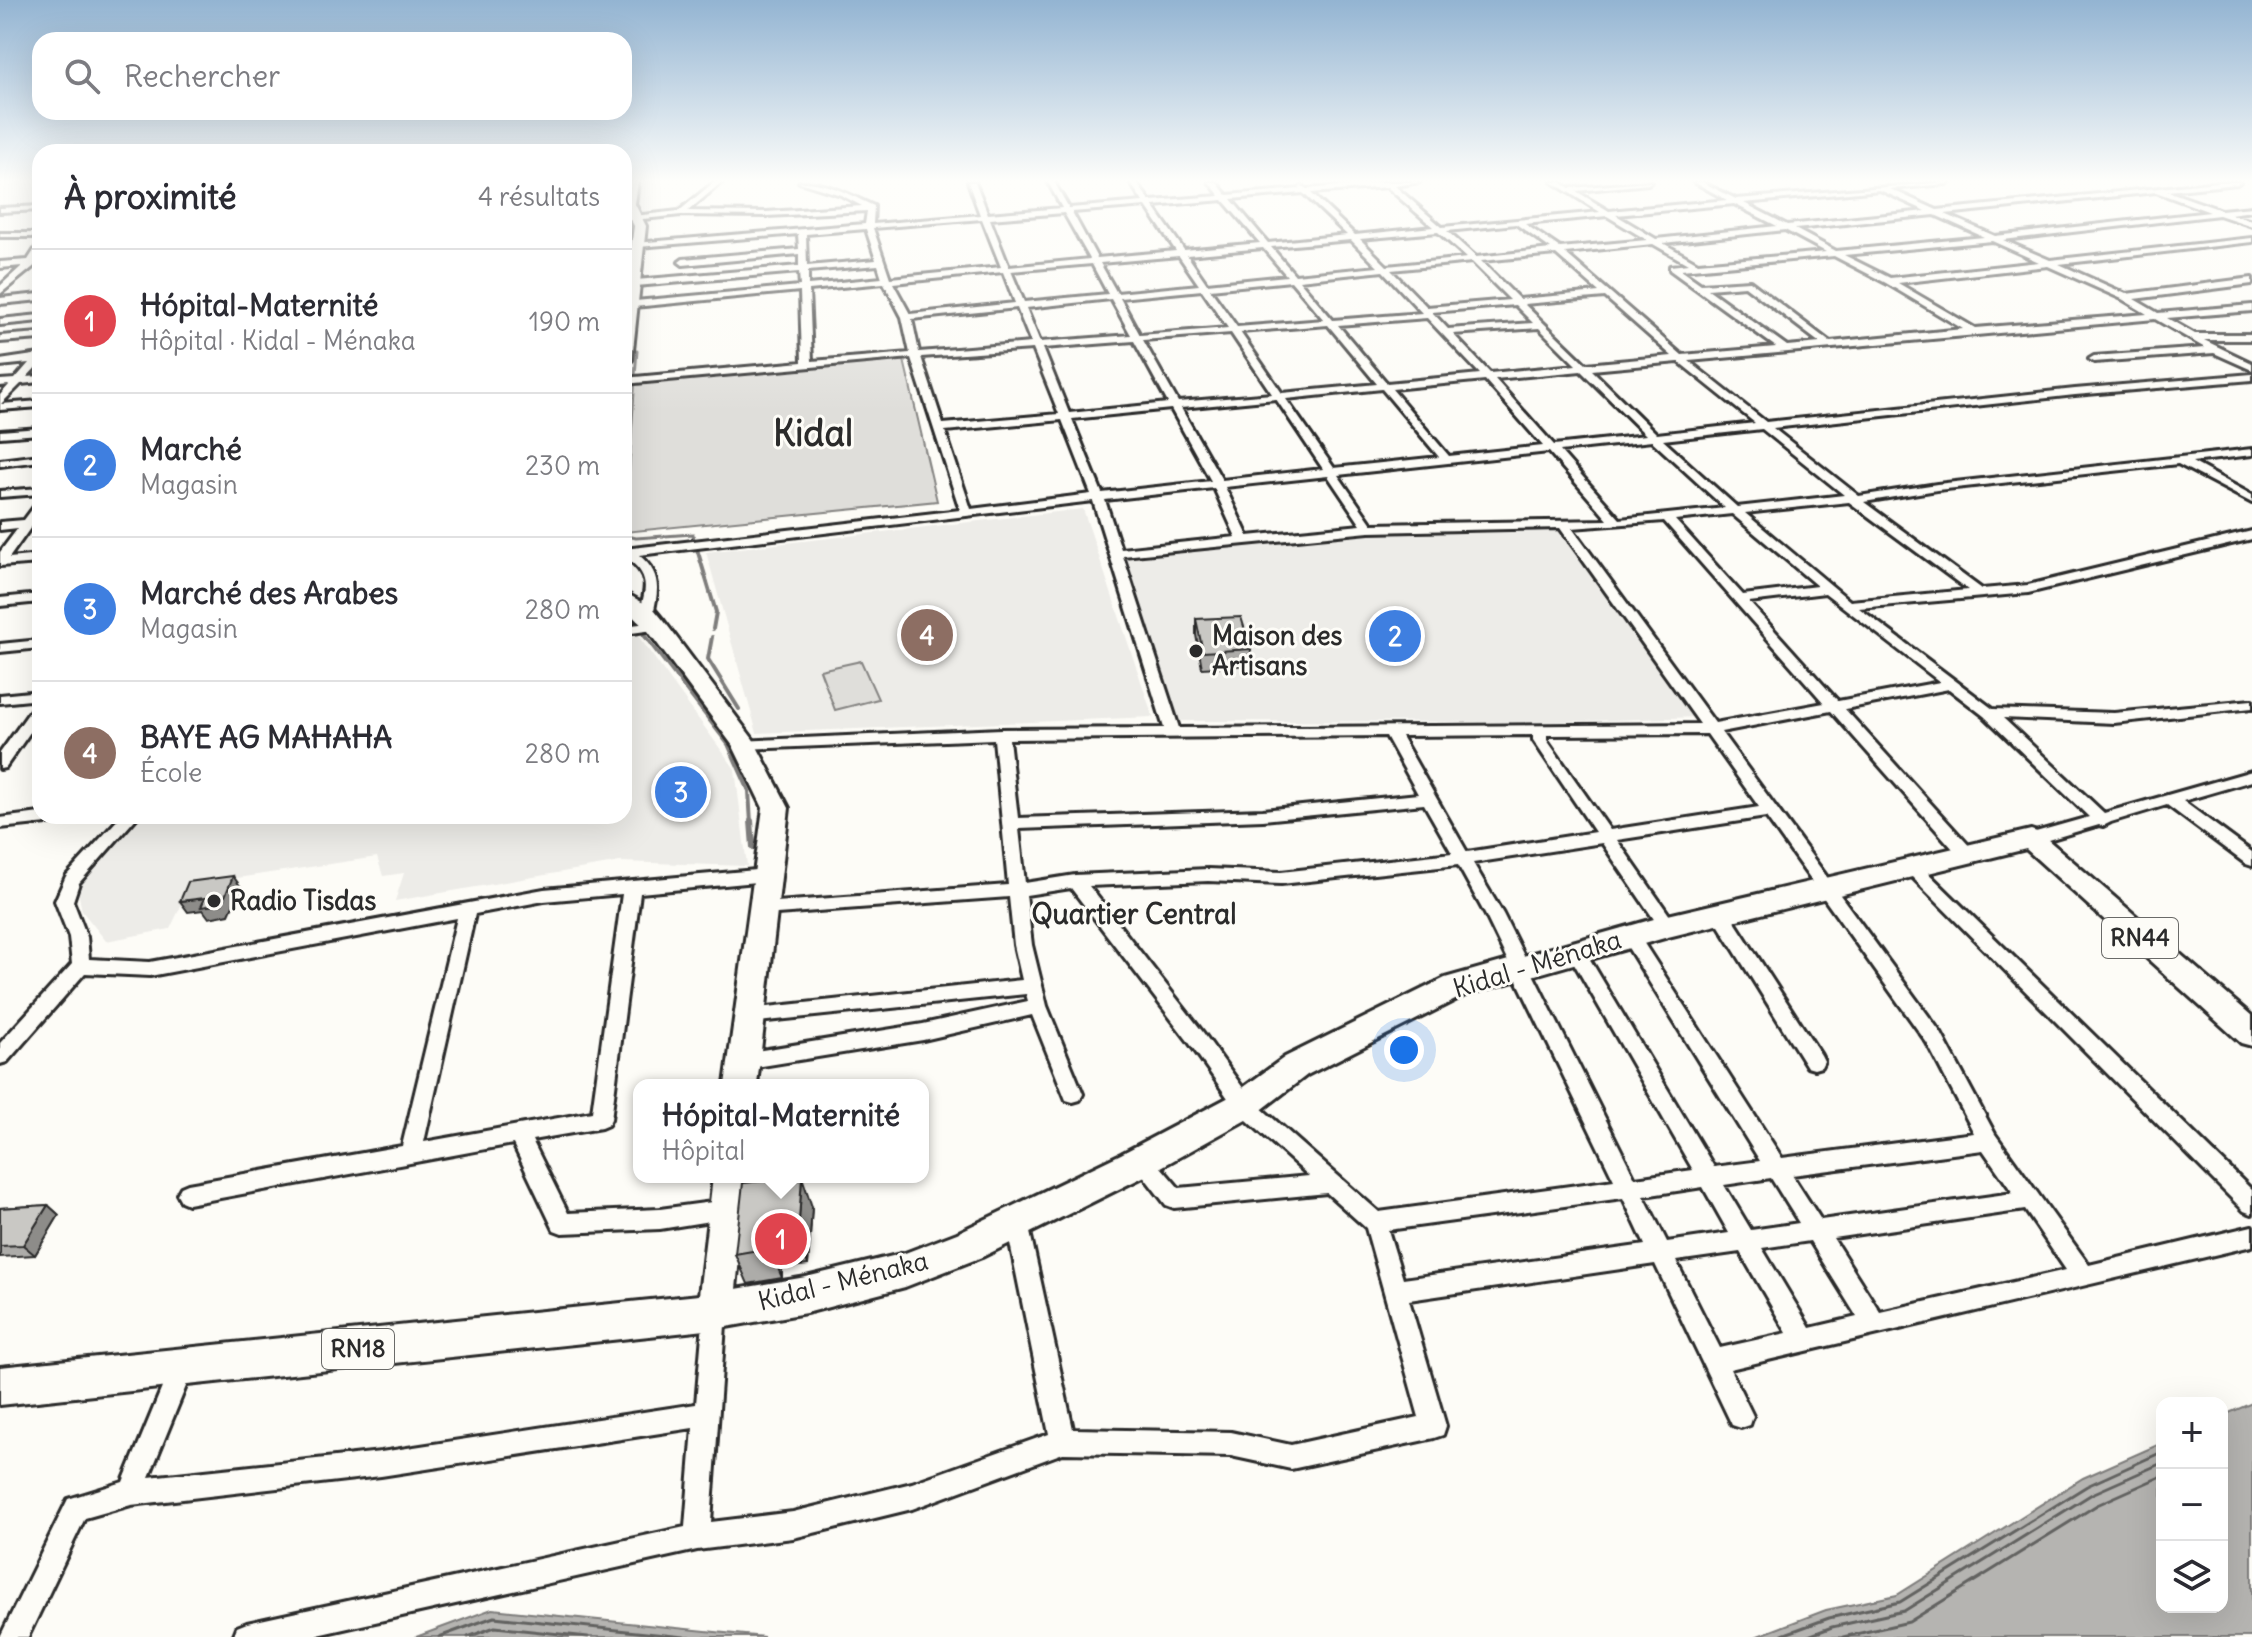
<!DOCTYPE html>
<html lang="fr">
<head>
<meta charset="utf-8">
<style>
	:root { --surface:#fff; --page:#f7f7f7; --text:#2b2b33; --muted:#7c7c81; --line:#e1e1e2; --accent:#ea580c }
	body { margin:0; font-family:Delius,sans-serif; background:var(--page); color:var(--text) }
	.controls { position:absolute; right:24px; bottom:24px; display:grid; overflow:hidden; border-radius:16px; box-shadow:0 8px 32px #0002 }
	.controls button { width:72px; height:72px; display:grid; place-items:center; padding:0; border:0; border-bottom:2px solid var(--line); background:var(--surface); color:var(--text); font:40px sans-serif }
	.you { position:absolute; left:1404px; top:1050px; width:28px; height:28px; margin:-20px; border:6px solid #fff; border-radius:50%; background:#1a73e8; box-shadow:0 0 0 12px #1a73e833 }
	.badge { display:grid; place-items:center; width:52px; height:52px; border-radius:50%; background:var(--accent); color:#fff; font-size:26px; font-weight:700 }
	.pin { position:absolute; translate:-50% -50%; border:4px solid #fff; box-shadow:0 2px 8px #0006 }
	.popup { position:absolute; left:633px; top:1079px; width:296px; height:104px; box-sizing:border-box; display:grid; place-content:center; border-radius:16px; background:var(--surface); filter:drop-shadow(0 2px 6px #0005); font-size:26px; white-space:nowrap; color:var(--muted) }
	.popup b { font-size:30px; color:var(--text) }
	.popup::after { content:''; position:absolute; left:50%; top:100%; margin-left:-16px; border:16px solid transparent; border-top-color:var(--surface) }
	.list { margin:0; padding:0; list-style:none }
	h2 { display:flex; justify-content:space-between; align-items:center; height:104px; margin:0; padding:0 32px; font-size:34px }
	h2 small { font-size:26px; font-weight:400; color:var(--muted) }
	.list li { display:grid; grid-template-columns:52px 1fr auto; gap:24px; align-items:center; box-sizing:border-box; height:144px; padding:0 32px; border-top:2px solid var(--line) }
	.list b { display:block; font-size:30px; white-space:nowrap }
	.list p { margin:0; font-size:26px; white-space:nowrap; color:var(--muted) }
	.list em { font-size:26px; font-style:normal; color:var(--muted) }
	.icon { flex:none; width:44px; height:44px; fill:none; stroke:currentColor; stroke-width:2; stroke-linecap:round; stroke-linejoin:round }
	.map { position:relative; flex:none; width:2252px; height:1637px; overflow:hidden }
	.search { position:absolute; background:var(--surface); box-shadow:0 8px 32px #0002; left:32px; top:32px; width:600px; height:88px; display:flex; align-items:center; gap:20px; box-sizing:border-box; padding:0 28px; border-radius:24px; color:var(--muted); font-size:30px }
	.panel { position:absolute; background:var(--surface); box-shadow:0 8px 32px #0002; left:32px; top:144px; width:600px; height:680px; border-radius:24px }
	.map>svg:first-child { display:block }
	.built { fill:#edece8 }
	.green { fill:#dfdeda; stroke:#858482; stroke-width:2 }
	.water { fill:#b5b4b1; stroke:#7e7d7b; stroke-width:2 }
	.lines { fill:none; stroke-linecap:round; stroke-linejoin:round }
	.shore { stroke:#626261; stroke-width:3 }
	.stream-far2 { stroke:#7e7d7b; stroke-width:3 }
	.stream-far1 { stroke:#7e7d7b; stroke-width:4 }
	.stream { stroke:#7e7d7b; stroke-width:6 }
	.street-casing { stroke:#2b2b2b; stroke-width:6 }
	.primary-casing { stroke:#2b2b2b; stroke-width:6 }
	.street { fill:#fdfcf7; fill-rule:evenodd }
	.primary { fill:#fdfcf7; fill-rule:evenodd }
	.wall { fill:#adaca9; stroke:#2b2b2b; stroke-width:2 }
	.shaded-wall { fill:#8d8c89; stroke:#2b2b2b; stroke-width:2 }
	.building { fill:#c9c8c4; stroke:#2b2b2b; stroke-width:2 }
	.poi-dot { fill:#2b2b2b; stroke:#fdfcf7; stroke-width:3 }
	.labels { text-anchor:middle; stroke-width:6; stroke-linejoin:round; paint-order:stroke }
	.shield { fill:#fdfcf7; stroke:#6a6a68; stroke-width:2 }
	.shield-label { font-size:24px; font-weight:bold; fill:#2b2b2b }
	.poi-label { font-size:26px; font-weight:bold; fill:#2b2b2b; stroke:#fdfcf7; text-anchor:start }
	.street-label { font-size:26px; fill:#2b2b2b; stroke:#fdfcf7 }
	.neighbourhood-label { font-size:28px; font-weight:bold; fill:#2b2b2b; stroke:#fdfcf7 }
	.far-town-label { font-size:36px; font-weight:bold; fill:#2b2b2b; stroke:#fdfcf7 }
</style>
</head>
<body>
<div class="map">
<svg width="2252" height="1637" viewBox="0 0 2252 1637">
	<rect width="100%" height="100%" fill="#fdfcf7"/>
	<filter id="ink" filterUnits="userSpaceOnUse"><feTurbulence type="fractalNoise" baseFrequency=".0125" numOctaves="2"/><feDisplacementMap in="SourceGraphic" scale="16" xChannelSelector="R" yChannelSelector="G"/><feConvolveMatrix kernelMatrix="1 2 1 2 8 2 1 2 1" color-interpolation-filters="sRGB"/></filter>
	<g filter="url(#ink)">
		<path class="built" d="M1083,509L1153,717L757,733L706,552Z
			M1561,529L1698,717L1556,722L1178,721L1126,555L1375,532Z
			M636,633L735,769L747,866L620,862L395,901L404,873L383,876L377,857L191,885L170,929L106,941L82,911L78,891L89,870L136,816H624V635Z"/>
		<path class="green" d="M904,360L937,501L625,532L635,384Z
			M861,661L878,699L835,710L820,670Z"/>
		<path class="water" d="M2252,1403V1637H1755L1826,1610L1897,1595L2083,1478L2162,1443V1607H2222V1416Z
			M492,1609L764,1637H416Z"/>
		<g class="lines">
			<path class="shore" d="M439,1637L494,1617L684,1637
				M468,1637L495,1627L588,1637
				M1777,1637L1829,1618L1900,1602L2087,1486L2162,1452
				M1806,1637L1832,1627L1904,1611L2092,1494L2162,1463
				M1843,1637L1909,1622L2097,1505L2162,1476"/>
			<path class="stream-far2" d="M625,221L630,224L634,238
				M627,263L630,250
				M635,375L637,351
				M624,459L632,384
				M624,535L636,538L693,534L694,540"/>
			<path class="stream-far1" d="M697,549L716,612L713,629
				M624,617L631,623
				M644,635L728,744L749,791L751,823
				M712,637L708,659L739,709"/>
			<path class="stream" d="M751,821L753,847"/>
			<g class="street-casing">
				<path id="street" d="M714,182H722L688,211L766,212L862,206L841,195L799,182C827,181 850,195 874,206L873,224L980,215L968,182H975L988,214L1062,208L1048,182H1054L1069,208L1143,202L1130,182H1136L1150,201L1220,196L1209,182H1216L1227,195L1299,189L1302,186L1307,189L1383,182H1420L1395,186L1442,227L1600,212L1552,182H1560L1570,188L1651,182L1648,184L1576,191L1609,211L1727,200L1694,182H1702L1736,199L1949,182L1946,184L1890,189L1937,210L2218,182H2240L2237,184L2167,191L2221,210L2252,207V211L2230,214L2252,221V226L2219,215L2003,240L2050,260L2252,238V242L2059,264L2126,294L2252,278V284L2134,299L2158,313L2252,305V311L2167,318L2195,334H2252V340H2204L2252,363V370L2214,353L2094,362L2089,359L2094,356L2205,348L2155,319L1689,361L1766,422L2075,389L2252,374V380L2075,395L1773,428L1859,496L1937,484L2252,449V455L2192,462L2252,495V503L2178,464L1937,490L1864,502L1982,589L2028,585L2252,531V539L2028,593L1859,608L1993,709L2114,713L2252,700V708L2114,723L2003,718L2104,813L2252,771V781L2183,801L2252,852V866L2246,864L2167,805L2111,822L2103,826L2099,825L2031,845L2025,843L2023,839L2025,835L2089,817L1984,716L1949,689L1845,709L1973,850L1975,854L1973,858H1961L1831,711L1721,732L1941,1033L1995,1134L2089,1265L2252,1226V1246L1730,1369L1753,1416L1750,1425L1741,1428L1732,1425L1655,1264L1409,1300L1446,1426L1443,1435L1434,1438L1291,1469L1231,1456L1063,1453L912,1509L793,1538L697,1550L308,1637H233L237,1627L247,1623L685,1527L693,1428L381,1476L131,1505L85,1518L28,1637H0L68,1499L123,1482L173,1361L181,1357L189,1361L193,1369L149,1477L381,1452L696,1404L704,1311L707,1303L715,1300L723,1303L726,1311L711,1522L793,1512L912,1483L1049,1434L1006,1223L1009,1216L1017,1213L1025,1216L1028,1223L1073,1429L1231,1432L1291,1445L1419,1417L1366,1228L1327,1193L1174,1208L1166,1205L1135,1165L1132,1159L1135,1153L1142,1150L1149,1153L1179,1188L1309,1176L1237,1111L1188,1041L1071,888L1026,895L1032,945L1047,1006L1083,1094L1080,1100L1073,1102L1066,1100L1032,1015L923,1040L743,1069L736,1067L733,1061L736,1055L743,1053L923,1024L1028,1001L1026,994L749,1023L742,1021L740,1016L742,1011L749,1009L1022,980L1014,945L1009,897L763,915L757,913L754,909L757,905L763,903L1008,885L994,739L744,749L737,744L739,741L1001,729L1164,728L1093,501L639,555C661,573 659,589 653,614L651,617H641L639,614C646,589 651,577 628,559L624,560V549L960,510L911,358L624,384V378L802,362L800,291L624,308V302L800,286L799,272L624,287V281L799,266V254L683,265L679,262L683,259L799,249L798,234L638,247L635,243L865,224L867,211L766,216L681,215L624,221V217L679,211ZM1387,187L1433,227L1355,235L1311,193ZM1880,190L1926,211L1787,225L1744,203ZM2156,192L2210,212L1995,236L1945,214ZM1303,193L1347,235L1268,243L1231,199ZM1223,200L1260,243L1184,250L1153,206ZM1734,204L1777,226L1656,239L1616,215ZM1146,206L1176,251L1097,258L1072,212ZM1064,213L1090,259L1009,267L990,219ZM1935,215L1984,237L1836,251L1795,229ZM1607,216L1647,240L1560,248L1525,224ZM982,219L1001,267L890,278L873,228ZM1516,224L1551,249L1476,257L1447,231ZM866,229L876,260L807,266L806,234ZM1785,230L1826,252L1698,263L1663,243ZM1438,232L1467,258L1387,266L1360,239ZM1351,240L1378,267L1295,275L1271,247ZM1992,241L2039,262L1890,278L1844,255ZM1653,244L1688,264L1670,266V270L1776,347L1682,355L1565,253ZM1263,248L1287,276L1207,284L1187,255ZM1556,254L1599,292L1519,299L1481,261ZM1179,256L1199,285L1117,293L1100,263ZM1834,256L1886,283L1963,329L1830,342L1750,281L1701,284L1681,270ZM1472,262L1510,300L1427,307L1391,270ZM1092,264L1108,294L1024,302L1011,271ZM878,265L882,278L808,285V271ZM2048,266L2122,299L2147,314L1975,328L1898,283ZM1383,271L1422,313L1333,320L1299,280ZM1003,272L1015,303L910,314L893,283ZM1291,281L1324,320L1237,327L1210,289ZM884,283L902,317L910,353L812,361L809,290ZM1745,286L1820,343L1787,346L1708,289ZM1202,290L1228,328L1140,335L1120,298ZM1605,297L1672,356L1586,364L1524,304ZM1111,299L1131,335L1040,342L1026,308ZM1515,305L1533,323L1448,329L1432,312ZM1017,308L1031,343L919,352L912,319ZM1427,318L1480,374L1387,383L1338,325ZM1328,325L1377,384L1282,393L1240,332ZM1539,328L1576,365L1490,373L1453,334ZM1231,333L1272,394L1178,402L1143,340ZM1134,341L1168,403L1069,413L1043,348ZM1033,349L1059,414L943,424L921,357ZM1678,362H1679L1755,423L1657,434L1592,370ZM1581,371L1646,435L1554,445L1495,379ZM1485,380L1543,446L1449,456L1392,389ZM1382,389L1439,457L1334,468L1286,399ZM1276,399L1323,469L1222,480L1181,408ZM1171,409L1211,481L1102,493L1072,419ZM1062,420L1091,494L971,509L945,431ZM1762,429L1844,495L1737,507L1663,440ZM1652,441L1725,508L1620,519L1560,451ZM1549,452L1608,520L1372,524L1338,475ZM1328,476L1361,525L1248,536L1225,487ZM1214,488L1236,537L1121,549L1105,500ZM1849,502L1968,590L1850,601L1745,513ZM1732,514L1817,586L1743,595L1675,520ZM1664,521L1824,703L1715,723L1572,528ZM1560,528L1700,724L1179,728L1123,556L1369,532ZM1825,593L1940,682L1838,701L1749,602ZM1707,734L1759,807L1610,830L1547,740V735ZM1533,735V740L1595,832L1467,852L1401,736ZM1386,736L1418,794L1263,810L1018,818L1009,739ZM1424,804L1452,853L1281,872L1208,869L1075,875L1025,883L1019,829L1263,820ZM1766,817L1927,1043L1974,1133L1782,1158L1636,931H1624L1621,936L1624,941L1760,1161L1714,1167L1582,946H1570L1567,951L1693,1170L1635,1178L1503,914L1473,863L1602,843L1662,931H1674L1677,926L1617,840ZM1458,865L1485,914L1614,1180L1379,1212L1251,1099L1202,1031L1089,886L1208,881L1281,884ZM1983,1150L2013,1193L1821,1220L1792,1175ZM1771,1178L1799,1223L1751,1230L1724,1185ZM1703,1187L1729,1233L1667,1242L1644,1196ZM1623,1198L1645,1245L1403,1279L1388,1230ZM2025,1210L2066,1270L1880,1312L1833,1238ZM1810,1241L1857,1317L1810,1328L1762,1248ZM1740,1252L1787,1333L1720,1348L1676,1261Z
					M40,206V210L0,212V208Z
					M0,233H40V237H0Z
					M37,246H40L37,264L0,294V286L22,266L0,268V262L28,260Z
					M40,294V300L0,304V298Z
					M40,315V321L0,325V319Z
					M40,333V339L0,342V336Z
					M40,354V363L27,377L40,376V382L21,384L1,404L40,401V407L0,410V395L9,385L0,386V380L15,379L29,363L0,366V360Z
					M40,428V434L0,437V431Z
					M40,455V461L0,466V460Z
					M40,488V494L0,497V491Z
					M40,502V514L36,520L40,523L31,527L9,558L40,555V563L0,566V552L18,528L0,530V522L24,520L36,504Z
					M40,594V602L0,606V598Z
					M656,622L661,623V629L624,634V626Z
					M40,640V648L0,652V644Z
					M40,691V699L0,703V695Z
					M40,703V718L5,768L0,769V753L35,704Z
					M40,813V816H74L66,821L0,828V818Z
					M121,816H138L79,883L73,901L87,937L89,959L150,962L544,889L767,869L773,871L775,875L773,879L767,881L640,893L611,1119L608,1125L601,1128L532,1140L568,1213L660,1209L727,1200L735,1203L738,1210L735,1217L660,1229L562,1233L554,1230L513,1144L188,1204L181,1201L177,1194L181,1187L188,1184L402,1146L457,918L150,976L85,973L7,1062L0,1064V1043L72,964L69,937L55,901L66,876ZM622,894L592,1112L424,1142L475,914L544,901Z
					M1912,861L1918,863L2252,1190V1214L2244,1211L1906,871L1904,867L1906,863Z
					M1720,907L1726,908L1821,1055L1824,1061L1821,1067L1814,1069L1807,1067L1711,913L1714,908Z"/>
			</g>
			<g class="primary-casing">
				<path id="primary" d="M626,182H638L635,204L646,226L632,360L624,365V300L634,226L624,206Z
					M624,592L654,609L664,621L753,739L789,808L757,1085H725L763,808L733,746L648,631L624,608Z
					M2031,830L2040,833L2252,1016V1046L2241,1043L2026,849L1668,937L1465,995L1307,1075L1255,1115L1145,1176L982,1257L905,1287L806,1313L715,1329L0,1405V1367L699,1295L713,1177H747L736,1289L806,1277L905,1253L957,1233L1121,1154L1233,1095L1285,1057L1445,978L1668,915Z"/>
			</g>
			<use href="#street" class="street"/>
			<use href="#primary" class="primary"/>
		</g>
		<path class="wall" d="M1196,619L1251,649L1250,665L1202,668L1196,635Z
			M48,1205L59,1215L35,1255L0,1257V1208Z
			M812,1207L808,1265L782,1268V1278L748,1284L735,1254Z"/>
		<path class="shaded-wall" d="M233,876L241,887L229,914L209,918L203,910L188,912L180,901L205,898Z
			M802,1177L812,1207L808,1265L798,1234Z
			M48,1205L59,1215L35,1255L23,1245Z
			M771,1238L782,1268V1278L770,1248Z"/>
		<path class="building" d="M1241,617L1251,649L1203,652L1196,619Z
			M233,876L222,904L201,907L205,898L180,901L188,882Z
			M802,1177L798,1234L771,1238L770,1248L735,1254L743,1183Z
			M48,1205L23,1245L0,1246V1208Z"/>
	</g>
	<linearGradient id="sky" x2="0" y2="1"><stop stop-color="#93b4d2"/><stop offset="0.44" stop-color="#fefefb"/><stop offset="1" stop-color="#fefefb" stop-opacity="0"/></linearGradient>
	<rect width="2252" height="411" fill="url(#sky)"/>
	<g class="poi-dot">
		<circle cx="1196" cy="651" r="8"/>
		<circle cx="214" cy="901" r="8"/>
	</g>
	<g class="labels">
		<g class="shield">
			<rect x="2102" y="918" width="76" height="40" rx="6"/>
			<rect x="322" y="1329" width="72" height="40" rx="6"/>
		</g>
		<g class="shield-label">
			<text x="2140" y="946">RN44</text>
			<text x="358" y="1357">RN18</text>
		</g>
		<g class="poi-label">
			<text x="1212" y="645">Maison des<tspan x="1212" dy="30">Artisans</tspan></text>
			<text x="230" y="910">Radio Tisdas</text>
		</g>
		<g class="street-label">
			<text transform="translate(1537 964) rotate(-17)" y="9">Kidal - Ménaka</text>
			<text transform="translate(843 1281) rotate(-14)" y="9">Kidal - Ménaka</text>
		</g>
		<g class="neighbourhood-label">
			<text x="1134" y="924">Quartier Central</text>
		</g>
		<g class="far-town-label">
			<text x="813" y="446">Kidal</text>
		</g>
	</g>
</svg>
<div class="controls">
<button>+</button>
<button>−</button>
<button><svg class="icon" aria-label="layers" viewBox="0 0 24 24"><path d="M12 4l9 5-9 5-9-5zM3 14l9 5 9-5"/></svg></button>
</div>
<div class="you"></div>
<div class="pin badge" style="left:781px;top:1239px;background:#e0444e">1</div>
<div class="popup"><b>Hópital-Maternité</b>Hôpital</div>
<div class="pin badge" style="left:1395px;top:636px;background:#3f7fe0">2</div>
<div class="pin badge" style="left:681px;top:792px;background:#3f7fe0">3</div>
<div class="pin badge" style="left:927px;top:635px;background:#8d6e63">4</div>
<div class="search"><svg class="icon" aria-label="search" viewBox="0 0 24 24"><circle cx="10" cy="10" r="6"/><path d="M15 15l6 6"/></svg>Rechercher</div>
<section class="panel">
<h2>À proximité<small>4 résultats</small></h2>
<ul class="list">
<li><span class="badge" style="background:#e0444e">1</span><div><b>Hópital-Maternité</b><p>Hôpital · Kidal - Ménaka</p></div><em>190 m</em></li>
<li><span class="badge" style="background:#3f7fe0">2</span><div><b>Marché</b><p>Magasin</p></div><em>230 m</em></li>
<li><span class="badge" style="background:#3f7fe0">3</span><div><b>Marché des Arabes</b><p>Magasin</p></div><em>280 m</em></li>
<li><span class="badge" style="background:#8d6e63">4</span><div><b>BAYE AG MAHAHA</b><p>École</p></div><em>280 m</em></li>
</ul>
</section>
</div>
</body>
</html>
